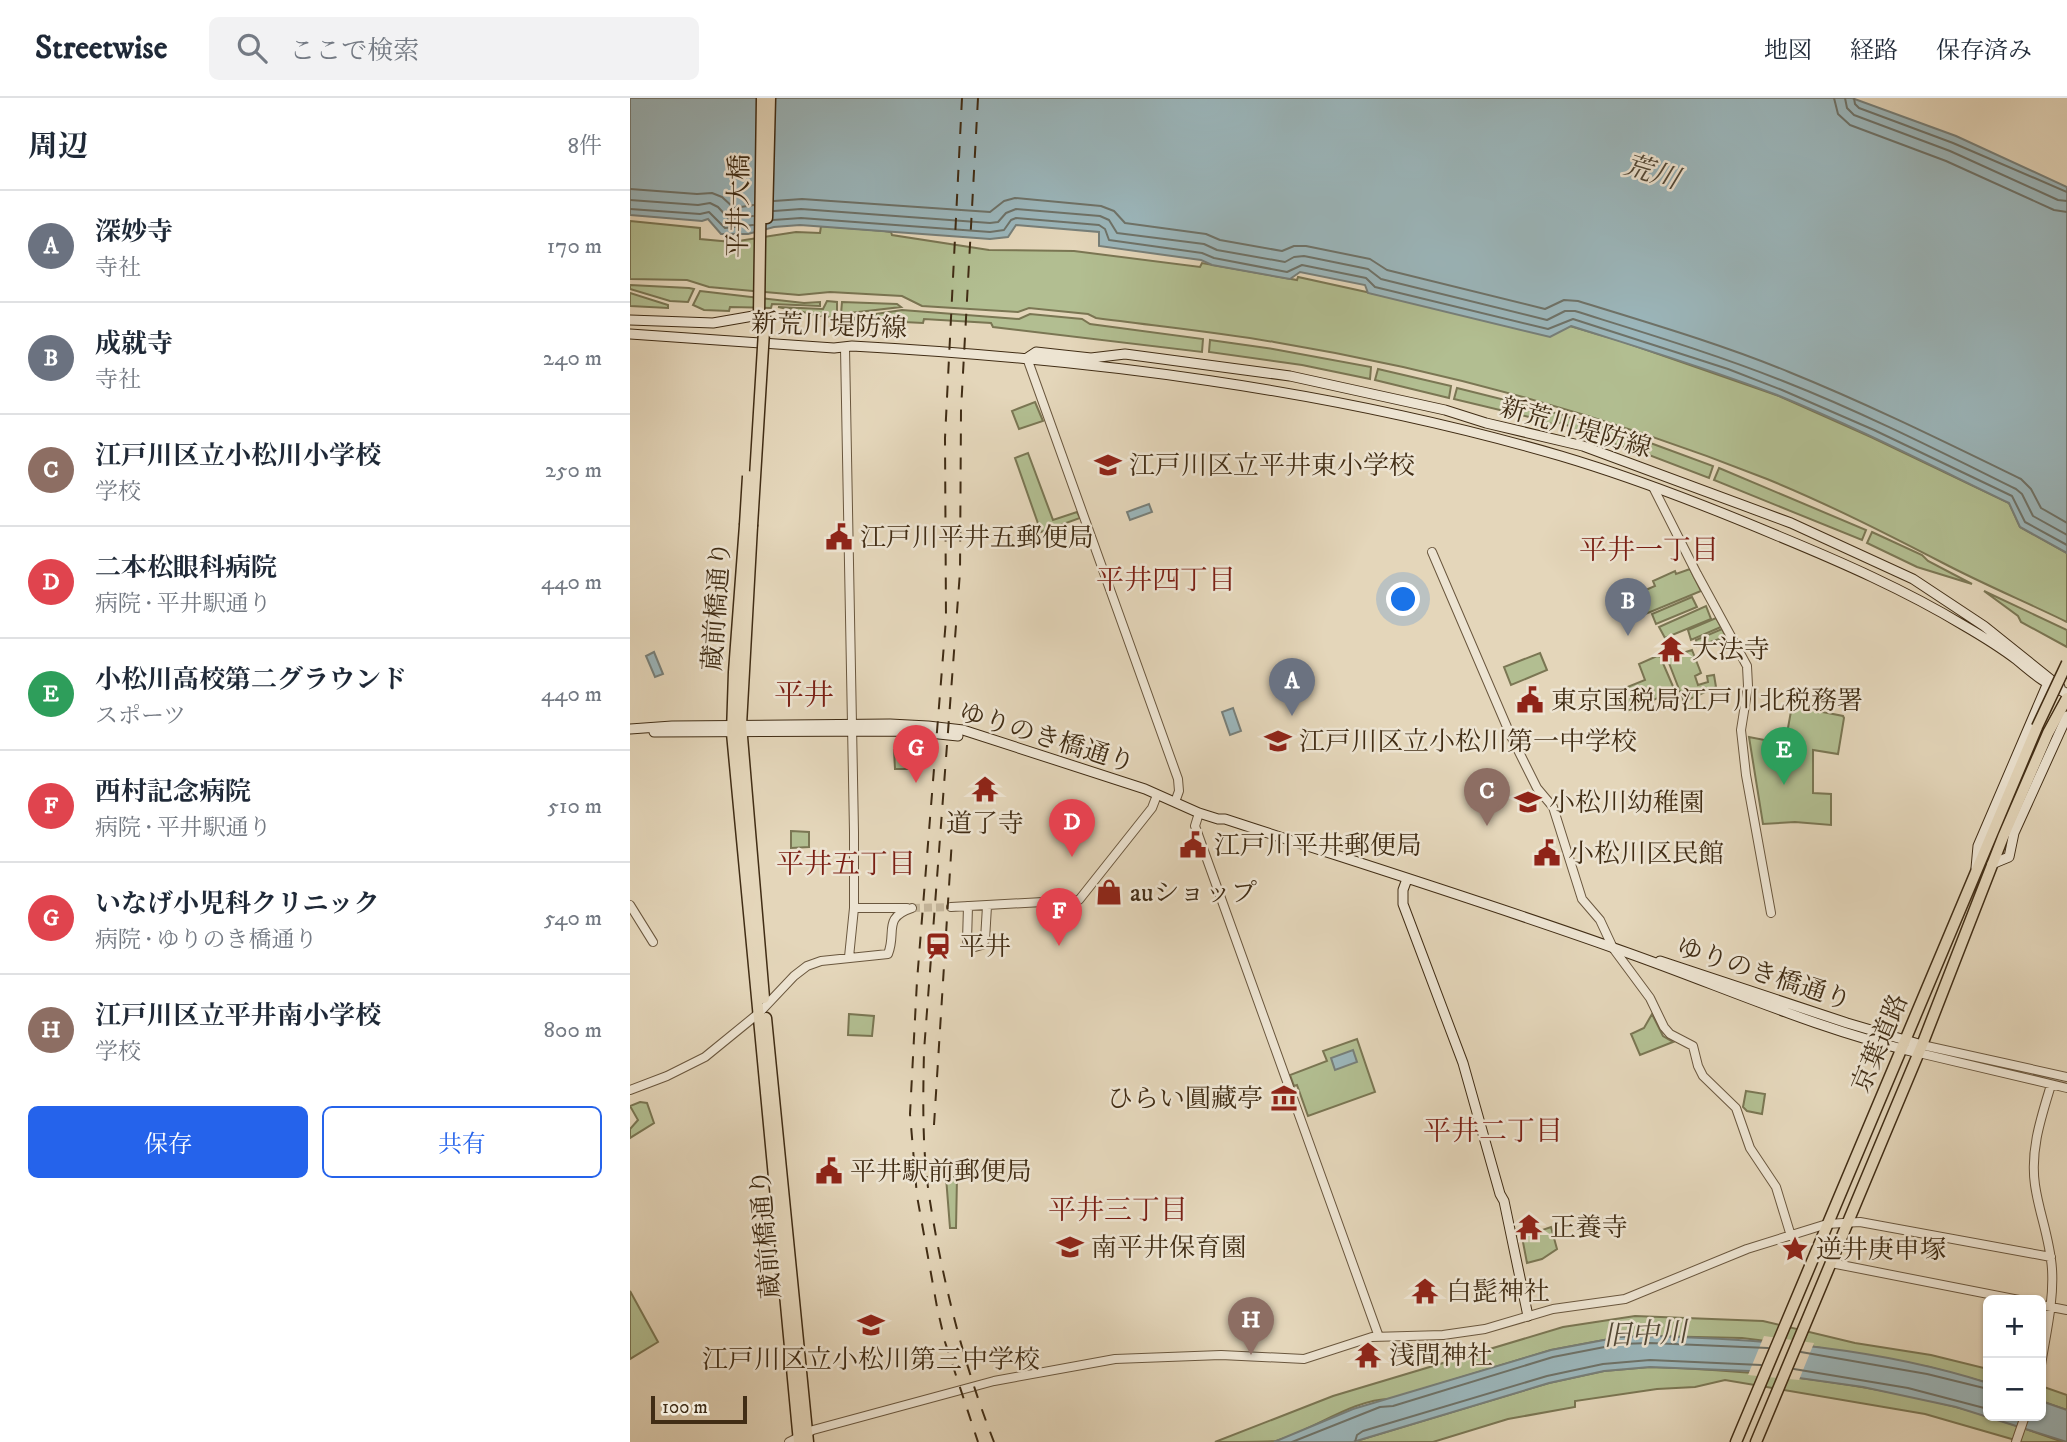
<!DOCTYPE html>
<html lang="ja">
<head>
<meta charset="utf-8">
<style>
	:root { --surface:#fff; --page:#f2f2f3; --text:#1f2937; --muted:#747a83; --line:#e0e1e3; --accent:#2563eb }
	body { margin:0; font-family:"IM FELL DW Pica","Noto Serif JP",serif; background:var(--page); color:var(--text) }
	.controls { position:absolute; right:21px; bottom:21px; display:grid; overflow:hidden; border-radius:10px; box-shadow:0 2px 5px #0004 }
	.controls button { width:63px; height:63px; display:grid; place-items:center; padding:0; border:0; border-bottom:2px solid var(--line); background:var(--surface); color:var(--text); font:35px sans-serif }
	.scale { position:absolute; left:21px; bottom:18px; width:96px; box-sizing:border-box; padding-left:7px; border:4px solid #412d15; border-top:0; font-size:19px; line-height:24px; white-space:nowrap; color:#412d15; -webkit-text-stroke:5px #ede4d2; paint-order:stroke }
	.you { position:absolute; left:774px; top:502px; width:24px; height:24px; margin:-18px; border:5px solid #fff; border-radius:50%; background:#1a73e8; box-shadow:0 0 0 10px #1a73e833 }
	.badge { display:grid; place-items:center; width:46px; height:46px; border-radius:50%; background:var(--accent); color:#fff; font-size:23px; font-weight:700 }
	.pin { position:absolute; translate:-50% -58px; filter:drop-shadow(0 2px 4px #0008) }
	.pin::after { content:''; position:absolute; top:37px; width:24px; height:21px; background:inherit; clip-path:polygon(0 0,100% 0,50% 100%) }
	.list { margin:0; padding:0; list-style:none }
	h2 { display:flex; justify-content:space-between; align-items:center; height:91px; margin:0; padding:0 28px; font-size:30px }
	h2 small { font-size:23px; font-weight:400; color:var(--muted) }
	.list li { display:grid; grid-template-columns:46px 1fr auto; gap:21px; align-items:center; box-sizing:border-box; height:112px; padding:0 28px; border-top:2px solid var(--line) }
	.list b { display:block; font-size:26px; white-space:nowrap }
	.list p { margin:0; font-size:23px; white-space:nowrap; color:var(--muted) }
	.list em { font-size:23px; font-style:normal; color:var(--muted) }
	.actions { display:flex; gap:14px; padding:21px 28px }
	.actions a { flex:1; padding:16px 0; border:2px solid var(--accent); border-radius:10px; text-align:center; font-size:24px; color:var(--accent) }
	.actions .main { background:var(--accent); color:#fff }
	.icon { flex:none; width:38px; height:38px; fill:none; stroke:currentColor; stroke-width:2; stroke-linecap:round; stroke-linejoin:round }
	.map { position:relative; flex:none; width:1437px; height:1344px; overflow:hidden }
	header { display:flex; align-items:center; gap:42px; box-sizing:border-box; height:98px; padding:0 35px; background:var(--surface); border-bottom:2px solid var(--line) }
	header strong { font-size:33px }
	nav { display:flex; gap:38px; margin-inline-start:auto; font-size:24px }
	.search { width:490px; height:63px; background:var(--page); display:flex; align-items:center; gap:18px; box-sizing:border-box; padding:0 24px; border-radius:10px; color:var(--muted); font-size:26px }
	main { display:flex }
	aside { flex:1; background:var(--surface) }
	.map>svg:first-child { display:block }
	.green { fill:#b2be91; stroke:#7a7653; stroke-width:2 }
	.water { fill:#9bb6bb; stroke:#777f79; stroke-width:2 }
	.pier { fill:#e4d6ba }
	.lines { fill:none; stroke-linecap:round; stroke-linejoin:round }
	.shore { stroke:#6e7268; stroke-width:2 }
	.tertiary-tunnel { stroke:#c3b499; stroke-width:8; stroke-dasharray:8 4; stroke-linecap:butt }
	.tertiary-casing { stroke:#6a573e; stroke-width:10 }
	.secondary-casing { stroke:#412d15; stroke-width:11 }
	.primary-casing { stroke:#412d15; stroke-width:13 }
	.trunk-casing { stroke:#412d15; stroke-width:13 }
	.tertiary { stroke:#ede4d2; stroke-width:8 }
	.secondary { stroke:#ede4d2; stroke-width:9 }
	.primary { stroke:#e4d6ba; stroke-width:10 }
	.trunk { stroke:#e4d6ba; stroke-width:10 }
	.rail { stroke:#412d15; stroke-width:2; stroke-dasharray:12 12; stroke-linecap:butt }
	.primary-bridge-casing { stroke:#412d15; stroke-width:13; stroke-linecap:butt }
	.trunk-bridge-casing { stroke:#412d15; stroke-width:13; stroke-linecap:butt }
	.primary-bridge { stroke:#e4d6ba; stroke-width:10 }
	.trunk-bridge { stroke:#e4d6ba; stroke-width:10 }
	.labels { text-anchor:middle; stroke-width:5; stroke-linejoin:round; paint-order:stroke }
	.street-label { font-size:26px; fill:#412d15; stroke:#ede4d2 }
	.poi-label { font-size:26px; fill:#412d15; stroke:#ede4d2; text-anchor:start }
	.water-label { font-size:28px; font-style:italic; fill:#534836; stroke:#ede4d2 }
	.neighbourhood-label { font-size:28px; fill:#7a1f14; stroke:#ede4d2 }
	.quarter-label { font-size:30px; fill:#7a1f14; stroke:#ede4d2 }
</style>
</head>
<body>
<header>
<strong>Streetwise</strong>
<div class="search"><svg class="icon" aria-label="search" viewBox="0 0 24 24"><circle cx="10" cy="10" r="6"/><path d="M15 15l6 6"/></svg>ここで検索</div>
<nav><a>地図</a><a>経路</a><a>保存済み</a></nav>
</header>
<main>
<aside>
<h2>周辺<small>8件</small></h2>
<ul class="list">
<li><span class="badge" style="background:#6b7280">A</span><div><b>深妙寺</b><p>寺社</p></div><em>170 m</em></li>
<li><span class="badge" style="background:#6b7280">B</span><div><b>成就寺</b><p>寺社</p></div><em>240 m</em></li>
<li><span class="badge" style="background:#8d6e63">C</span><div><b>江戸川区立小松川小学校</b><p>学校</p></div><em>250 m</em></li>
<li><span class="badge" style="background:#e0444e">D</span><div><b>二本松眼科病院</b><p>病院 · 平井駅通り</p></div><em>440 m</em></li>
<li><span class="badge" style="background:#2e9e5b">E</span><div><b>小松川高校第二グラウンド</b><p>スポーツ</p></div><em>440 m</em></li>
<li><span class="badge" style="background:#e0444e">F</span><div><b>西村記念病院</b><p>病院 · 平井駅通り</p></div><em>510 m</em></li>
<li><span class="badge" style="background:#e0444e">G</span><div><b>いなげ小児科クリニック</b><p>病院 · ゆりのき橋通り</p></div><em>540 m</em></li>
<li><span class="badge" style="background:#8d6e63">H</span><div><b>江戸川区立平井南小学校</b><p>学校</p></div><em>800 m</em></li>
</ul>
<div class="actions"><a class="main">保存</a><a>共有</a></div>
</aside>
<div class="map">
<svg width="1437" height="1344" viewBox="0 0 1437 1344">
	<rect width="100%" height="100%" fill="#e4d6ba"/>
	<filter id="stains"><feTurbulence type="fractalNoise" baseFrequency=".00286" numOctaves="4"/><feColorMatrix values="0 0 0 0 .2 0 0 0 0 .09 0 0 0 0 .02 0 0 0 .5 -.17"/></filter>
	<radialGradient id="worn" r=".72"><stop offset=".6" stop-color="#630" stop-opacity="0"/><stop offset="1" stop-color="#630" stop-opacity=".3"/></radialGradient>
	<path class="green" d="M0,123L70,130V141L102,144L166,134L190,135L191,128L254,133L261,134L262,137L359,152L444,153L570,169L572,165L667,182L668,179L782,204L940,228L991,243L1149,298L1241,339L1379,405L1390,429L1437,455V524C1396,504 1353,486 1313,465C1255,435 1198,406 1137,381C978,318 813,272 644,244C586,234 526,228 466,220L458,216L399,210L388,214L292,208L272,198L200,194L169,197L79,189L57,182L0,181Z
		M0,187L59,190L64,191L58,204L40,203L0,191Z
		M70,193L174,205L190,204V208L142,206L141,210L100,209L99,213L74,212L63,207Z
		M0,195L38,207V210L0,208Z
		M197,203L207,204V217L201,220L148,209L193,211Z
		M212,204L267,206L271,209L211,216Z
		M272,212L389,221L400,216L452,221L460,226L573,241L572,254L363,229L361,225L294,221L293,225L213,221Z
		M580,242L643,251L741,269L740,281L672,267L579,254Z
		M748,271L821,288L819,300L745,282Z
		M827,290L907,310L903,320L824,301Z
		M405,304L413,323L389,331L382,313Z
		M912,311L986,333L985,340L992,342L1001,338L1009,341L1004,352L945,334L942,332V329L928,324L927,327L909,323Z
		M1015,343L1083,368L1079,380L1011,354Z
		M398,355L423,422L447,414L450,420L411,434L385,360Z
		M1089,370L1236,432L1232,442L1084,382Z
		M1242,434L1292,457L1298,463L1342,486L1287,469L1237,445Z
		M1060,471L1071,493L1013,517L1004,497L1025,488L1023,483L1045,473L1046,476Z
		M1354,493L1437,532V549L1391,524L1388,518Z
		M1062,499L1067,509L1026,526L1022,516Z
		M1076,508L1081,521L1035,540L1029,529Z
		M1086,520L1091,529L1061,542L1058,532Z
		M1092,531L1096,539L1067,548L1066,542Z
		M1062,552L1071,575L1065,578L1068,587L1078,584L1077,578L1084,577L1086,589L1054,604L1037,560Z
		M910,555L917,572L881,587L874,569Z
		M1027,558L1032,559V563L1045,593L999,612L990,592L1015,582L1009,566Z
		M1162,608L1213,618L1214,620L1208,656L1183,652V695L1201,696V727L1165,724L1133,726L1119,639L1155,646Z
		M281,651V671H265L264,652Z
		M161,733L179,734V749L161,750Z
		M219,916L244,918L242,938L218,937Z
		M1022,916L1033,938L1043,944L1010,957L1001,936L1014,930Z
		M727,941L745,994L678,1018L667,987L664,988L660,977L697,963L693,953Z
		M1116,993L1135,996L1132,1016L1117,1013L1113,1009Z
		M10,1004L17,1005L24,1025L0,1040V1031L8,1022L0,1008Z
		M316,1079H327L326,1130H320Z
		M921,1129L927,1151L912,1161L897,1165L892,1139Z
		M0,1193L28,1244L0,1261Z
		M1005,1218L1133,1223L1225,1245L1301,1257L1358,1271V1285L1299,1269L1185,1249L1112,1240L1020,1238L990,1239L921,1252L760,1301C723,1301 682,1333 646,1343C630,1344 602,1344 585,1344L703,1298L933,1229Z
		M1020,1269C1123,1272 1225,1283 1326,1309C1362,1318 1397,1332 1433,1344H1392L1295,1316L1095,1282L1065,1289L1027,1291L945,1303V1309L878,1321L803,1344H723L919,1285L974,1273Z
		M1411,1288L1437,1297V1312L1411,1303Z"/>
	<path class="water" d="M0,0H1222L1326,38L1437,89V455L1390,429L1379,405C1302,368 1226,329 1147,297C1080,271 1010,250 941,228L920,239L738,195L735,187L670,174L660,181L582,167L571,162L469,148V134L386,127L378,139L360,141L170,127L144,129L118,136H91L78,121L72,123L0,117Z
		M519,406L522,414L500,422L497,414Z
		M24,554L33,576L25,579L16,558Z
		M603,610L611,633L600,637L592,614Z
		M723,952L727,964L705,972L701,960Z
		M1020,1238C1133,1241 1249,1250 1358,1285V1318H1411V1303L1437,1312V1344L1326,1309L1233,1289L1119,1273L1020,1269L974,1273L919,1285L723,1344H644L723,1311L921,1252L990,1239Z"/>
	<path class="pier" d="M1134,1238L1184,1245L1169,1282L1118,1277Z"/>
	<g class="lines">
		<path class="shore" d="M1204,0L1208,16L1220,27L1316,63L1424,112L1437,114
			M1215,0L1217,10L1224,17L1320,53L1428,102L1437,103
			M1224,0L1225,6L1229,10L1323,45L1437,94
			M0,91L67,96L82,95L92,99L104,110L124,107
			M0,102L68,107L80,105L88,109L99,121L123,118
			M144,103L172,101L360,114L374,103L385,100L471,108L484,113L495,125L576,136L590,142L652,153L664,148H676L740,161L757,172L915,211L934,202L948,203C1019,225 1091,246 1159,274C1238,306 1315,344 1391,381L1401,391L1411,410L1437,425
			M0,111L70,116L79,114L95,130L123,127
			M144,113L171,111L360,125L368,124L376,115L386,111L470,118L479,122L487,135L574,146L587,152L655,164L664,159L674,158L738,171L751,181L917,222L935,213H945C1015,235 1085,256 1153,283C1232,314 1309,353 1386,391L1392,396L1403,418L1437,437
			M143,122L171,120L360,134L374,132L381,122L386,120L469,127L475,131L479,142L572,155L584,160L657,174L672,167L736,180L745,189L918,231L943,221L1098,271L1152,292L1244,332L1382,398L1395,424L1437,447
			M1171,1254L1297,1276L1358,1291
			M1164,1271L1278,1290L1358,1311
			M662,1344L750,1309L763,1308L923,1259L990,1246L1020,1245L1138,1250
			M725,1344L727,1337L733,1333L917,1278L973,1266L1020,1262L1131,1267"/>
		<path class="tertiary-tunnel" d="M282,810L321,809"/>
		<g class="tertiary-casing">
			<path id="tertiary" d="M215,250L224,734V810L219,859
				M397,260L548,681L549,693L545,704
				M1023,389L1067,476L1117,568L1118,588L1111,632L1116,677L1141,815
				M802,454L880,636L907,690L923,709L952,801L970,822L983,850L1020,900L1034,929L1040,936L1063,948L1068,968L1073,978L1106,1010L1120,1050L1146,1089L1161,1138
				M569,715L565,728L749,1239
				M0,807L23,844
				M338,808L337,843L345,849L352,847L355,842L357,808
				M321,809L449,802L522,710L527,697
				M224,810H277
				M1292,947L1437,979
				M1289,955L1437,990
				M0,992L37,978L75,959L129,915L164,878L177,868L191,863L258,856C267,834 252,820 282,810
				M1201,1165L1389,1202
				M1411,1207L1437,1212
				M1411,1267C1416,1235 1424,1203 1422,1171C1420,1141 1409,1115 1405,1087C1400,1052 1411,1020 1421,987
				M159,1344L183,1332L364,1283L485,1261L591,1257L674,1261L742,1239L813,1237L855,1231L923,1211L995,1201L1117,1151L1197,1126L1230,1124L1421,1159
				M1386,1344L1395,1318"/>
		</g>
		<g class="secondary-casing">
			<path id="secondary" d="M0,222L83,225L129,217
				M0,236L204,250L222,248C461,261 701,291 931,358C1005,380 1077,408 1148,438C1211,464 1275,492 1333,527C1352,538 1370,549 1387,562C1403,575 1415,586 1434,594
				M397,260L406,254L461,260L495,256L660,278L815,312L856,325L953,348L1161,425L1283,481L1354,528L1430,589
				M0,631L42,628L260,626L298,628L333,632L515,691L569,715L588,721H595C729,765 865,807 998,855C1094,889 1189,932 1289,955
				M24,634L280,633L328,638
				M1362,766L1379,759L1384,735L1437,618
				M1346,770L1348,748L1417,587L1420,586
				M777,781L773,792V806L833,965L870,1096L874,1103L898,1218
				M1030,863L1217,925L1292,947"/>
		</g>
		<g class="primary-casing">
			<path id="primary" d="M137,120L140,0
				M129,217L132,0
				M115,427L104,574L102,635L169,1344
				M122,428L111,627L134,900
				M136,920L178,1344"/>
		</g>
		<g class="trunk-casing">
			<path id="trunk" d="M1106,1344L1407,629
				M1126,1344L1292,947L1373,739L1418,635L1437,600"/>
		</g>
		<use href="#tertiary" class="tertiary"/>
		<use href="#secondary" class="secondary"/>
		<use href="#primary" class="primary"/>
		<use href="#trunk" class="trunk"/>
		<path class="rail" d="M332,0L315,340L316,521L287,883L280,1016L287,1098L307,1209L315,1244L348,1344
			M348,0L331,312L330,474L294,953C293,1001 292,1049 299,1097C312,1181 333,1265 364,1344
			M304,1027L322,741"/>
		<g class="primary-bridge-casing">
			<path id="primary-bridge" d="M115,427L118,378
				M122,428L135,217"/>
		</g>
		<g class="trunk-bridge-casing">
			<path id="trunk-bridge" d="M1407,629L1437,565"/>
		</g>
		<use href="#primary-bridge" class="primary-bridge"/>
		<use href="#trunk-bridge" class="trunk-bridge"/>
	</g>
	<defs>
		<g id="school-bare" transform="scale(2.1)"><path d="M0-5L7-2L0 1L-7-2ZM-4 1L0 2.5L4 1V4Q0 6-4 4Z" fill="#8f2418" stroke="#ede4d2" stroke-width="2.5" paint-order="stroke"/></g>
		<g id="civic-bare" transform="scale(2.1)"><path d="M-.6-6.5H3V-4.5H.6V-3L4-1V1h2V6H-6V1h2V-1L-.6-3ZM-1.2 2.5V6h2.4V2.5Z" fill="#8f2418" stroke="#ede4d2" stroke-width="2.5" paint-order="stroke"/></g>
		<g id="temple-bare" transform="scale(2.1)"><path d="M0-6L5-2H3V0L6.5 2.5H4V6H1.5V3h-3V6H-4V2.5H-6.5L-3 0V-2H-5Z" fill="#8f2418" stroke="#ede4d2" stroke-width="2.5" paint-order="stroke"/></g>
		<g id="shop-bare" transform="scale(2.1)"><path d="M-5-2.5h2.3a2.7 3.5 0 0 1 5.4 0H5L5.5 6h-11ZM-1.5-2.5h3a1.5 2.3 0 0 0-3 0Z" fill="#8f2418" stroke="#ede4d2" stroke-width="2.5" paint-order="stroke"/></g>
		<g id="station-bare" transform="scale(2.1)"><path d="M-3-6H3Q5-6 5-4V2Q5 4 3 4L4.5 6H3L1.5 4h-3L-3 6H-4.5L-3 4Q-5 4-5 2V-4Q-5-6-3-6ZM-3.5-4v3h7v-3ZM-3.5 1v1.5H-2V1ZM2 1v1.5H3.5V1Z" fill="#8f2418" stroke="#ede4d2" stroke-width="2.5" paint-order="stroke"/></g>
		<g id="museum-bare" transform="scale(2.1)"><path d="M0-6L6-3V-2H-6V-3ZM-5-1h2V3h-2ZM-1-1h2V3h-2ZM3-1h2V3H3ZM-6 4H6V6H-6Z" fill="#8f2418" stroke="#ede4d2" stroke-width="2.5" paint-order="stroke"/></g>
		<g id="sight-bare" transform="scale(2.1)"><path d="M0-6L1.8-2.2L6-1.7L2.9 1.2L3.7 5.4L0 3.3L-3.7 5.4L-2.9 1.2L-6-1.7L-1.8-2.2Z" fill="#8f2418" stroke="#ede4d2" stroke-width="2.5" paint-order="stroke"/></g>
	</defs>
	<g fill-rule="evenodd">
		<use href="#school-bare" x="478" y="367"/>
		<use href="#civic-bare" x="209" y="439"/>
		<use href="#temple-bare" x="1041" y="551"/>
		<use href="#civic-bare" x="900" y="602"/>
		<use href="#school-bare" x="648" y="643"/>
		<use href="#temple-bare" x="355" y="691"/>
		<use href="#school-bare" x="898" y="704"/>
		<use href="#civic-bare" x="563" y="747"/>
		<use href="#civic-bare" x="917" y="755"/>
		<use href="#shop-bare" x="479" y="794"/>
		<use href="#station-bare" x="308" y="848"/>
		<use href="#museum-bare" x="654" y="1000"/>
		<use href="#civic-bare" x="199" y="1073"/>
		<use href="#temple-bare" x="899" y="1129"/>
		<use href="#school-bare" x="440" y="1149"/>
		<use href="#sight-bare" x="1165" y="1151"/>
		<use href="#temple-bare" x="795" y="1193"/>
		<use href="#school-bare" x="241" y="1227"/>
		<use href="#temple-bare" x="738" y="1257"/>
	</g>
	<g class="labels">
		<g class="street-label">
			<text transform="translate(108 108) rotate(-89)" y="9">平井大橋</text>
			<text transform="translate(199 227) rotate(2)" y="9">新荒川堤防線</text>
			<text transform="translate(946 329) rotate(16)" y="9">新荒川堤防線</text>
			<text transform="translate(86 508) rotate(-86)" y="9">蔵前橋通り</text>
			<text transform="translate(417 639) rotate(17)" y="9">ゆりのき橋通り</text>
			<text transform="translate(1134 875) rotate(18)" y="9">ゆりのき橋通り</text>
			<text transform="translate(1249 945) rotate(-67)" y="9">京葉道路</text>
			<text transform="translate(135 1136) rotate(-95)" y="9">蔵前橋通り</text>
		</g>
		<g class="poi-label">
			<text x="499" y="376">江戸川区立平井東小学校</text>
			<text x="230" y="448">江戸川平井五郵便局</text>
			<text x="1062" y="560">大法寺</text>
			<text x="921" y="611">東京国税局江戸川北税務署</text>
			<text x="669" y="652">江戸川区立小松川第一中学校</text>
			<text x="919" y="713">小松川幼稚園</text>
			<text x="355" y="734" text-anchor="middle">道了寺</text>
			<text x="584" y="756">江戸川平井郵便局</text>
			<text x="938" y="764">小松川区民館</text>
			<text x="500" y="803">auショップ</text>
			<text x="329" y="857">平井</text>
			<text x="633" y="1009" text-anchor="end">ひらい圓藏亭</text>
			<text x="220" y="1082">平井駅前郵便局</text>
			<text x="920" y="1138">正養寺</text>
			<text x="461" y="1158">南平井保育園</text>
			<text x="1186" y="1160">逆井庚申塚</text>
			<text x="816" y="1202">白髭神社</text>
			<text x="759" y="1266">浅間神社</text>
			<text x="241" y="1270" text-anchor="middle">江戸川区立小松川第三中学校</text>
		</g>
		<g class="water-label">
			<text transform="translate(1022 73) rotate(17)" y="10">荒川</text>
			<text transform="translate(1015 1235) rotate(-3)" y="10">旧中川</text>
		</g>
		<g class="neighbourhood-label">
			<text x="1019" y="461">平井一丁目</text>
			<text x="536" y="491">平井四丁目</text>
			<text x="216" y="775">平井五丁目</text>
			<text x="863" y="1042">平井二丁目</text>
			<text x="488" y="1121">平井三丁目</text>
		</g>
		<g class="quarter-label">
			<text x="174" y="607">平井</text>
		</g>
	</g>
	<rect width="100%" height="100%" filter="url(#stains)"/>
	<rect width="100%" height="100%" fill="url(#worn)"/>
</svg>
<div class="controls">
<button>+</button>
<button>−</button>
</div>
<div class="scale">100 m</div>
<div class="you"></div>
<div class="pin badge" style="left:662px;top:618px;background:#6b7280">A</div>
<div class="pin badge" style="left:998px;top:538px;background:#6b7280">B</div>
<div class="pin badge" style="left:857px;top:728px;background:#8d6e63">C</div>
<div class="pin badge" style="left:442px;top:759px;background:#e0444e">D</div>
<div class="pin badge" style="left:1154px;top:687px;background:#2e9e5b">E</div>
<div class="pin badge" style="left:429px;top:848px;background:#e0444e">F</div>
<div class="pin badge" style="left:286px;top:685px;background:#e0444e">G</div>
<div class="pin badge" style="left:621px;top:1257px;background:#8d6e63">H</div>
</div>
</main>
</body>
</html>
